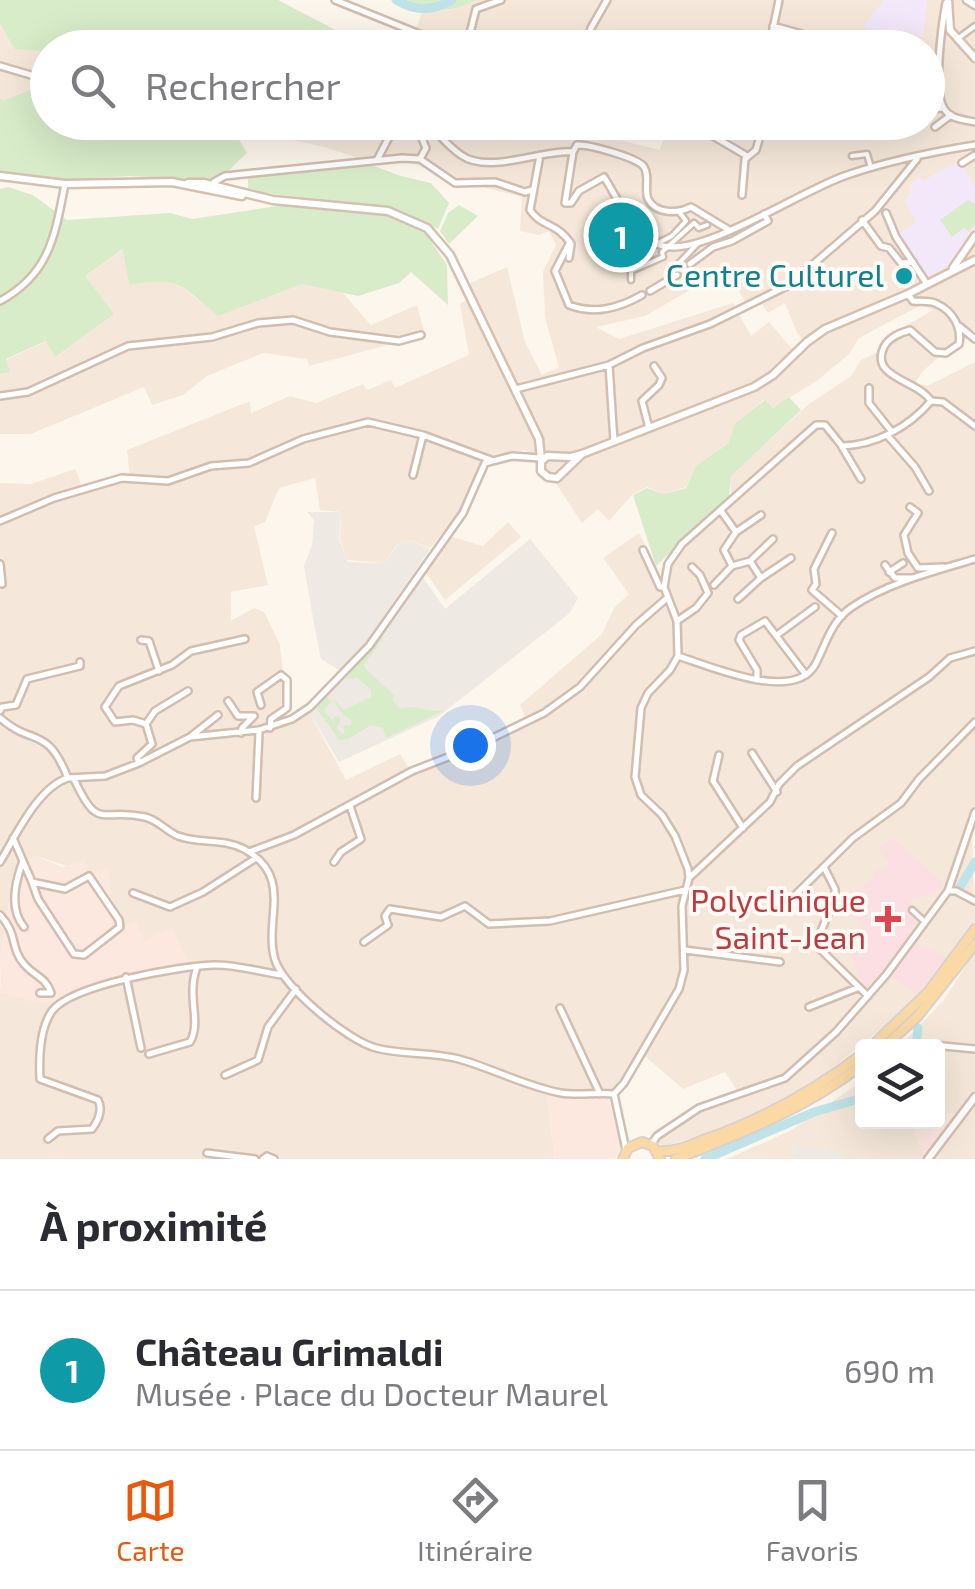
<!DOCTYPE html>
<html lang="fr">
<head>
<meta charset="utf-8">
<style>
	:root { --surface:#fff; --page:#f7f7f7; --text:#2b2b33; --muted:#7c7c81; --line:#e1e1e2; --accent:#ea580c }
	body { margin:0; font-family:"Exo 2",sans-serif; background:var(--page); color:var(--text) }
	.controls { position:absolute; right:30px; bottom:30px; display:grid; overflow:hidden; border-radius:10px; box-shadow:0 10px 40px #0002 }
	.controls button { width:90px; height:90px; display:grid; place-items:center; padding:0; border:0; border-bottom:2px solid var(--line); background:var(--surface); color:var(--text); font:50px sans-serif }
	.you { position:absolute; left:470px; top:745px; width:35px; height:35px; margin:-25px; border:8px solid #fff; border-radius:50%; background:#1a73e8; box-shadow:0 0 0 15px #1a73e833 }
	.badge { display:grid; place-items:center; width:65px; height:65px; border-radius:50%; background:var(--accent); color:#fff; font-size:32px; font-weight:700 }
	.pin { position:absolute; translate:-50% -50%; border:5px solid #fff; box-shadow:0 2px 10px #0006 }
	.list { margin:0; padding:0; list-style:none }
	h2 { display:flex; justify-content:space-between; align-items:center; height:130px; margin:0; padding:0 40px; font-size:42px }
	h2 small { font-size:32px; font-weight:400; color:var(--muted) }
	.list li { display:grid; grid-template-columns:65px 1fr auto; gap:30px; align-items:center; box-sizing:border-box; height:160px; padding:0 40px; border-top:2px solid var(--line) }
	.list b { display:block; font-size:38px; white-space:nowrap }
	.list p { margin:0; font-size:32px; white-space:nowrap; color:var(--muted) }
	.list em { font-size:32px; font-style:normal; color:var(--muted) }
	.icon { flex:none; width:55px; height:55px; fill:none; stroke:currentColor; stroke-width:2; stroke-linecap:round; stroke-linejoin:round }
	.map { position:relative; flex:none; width:975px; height:1159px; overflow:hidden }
	.search { position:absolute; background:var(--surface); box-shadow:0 10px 40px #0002; left:30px; right:30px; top:30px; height:110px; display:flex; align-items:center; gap:25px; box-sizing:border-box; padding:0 35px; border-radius:55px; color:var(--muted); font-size:38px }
	.sheet { height:290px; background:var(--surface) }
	nav { display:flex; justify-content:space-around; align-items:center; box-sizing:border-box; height:140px; border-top:2px solid var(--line); background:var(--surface); font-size:28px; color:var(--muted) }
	nav a { display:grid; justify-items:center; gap:5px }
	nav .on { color:var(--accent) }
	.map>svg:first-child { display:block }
	.residential { fill:#f5e8da; fill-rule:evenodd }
	.commercial { fill:#fde8e0 }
	.industrial { fill:#efe9e4 }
	.education { fill:#f3e8fa }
	.medical { fill:#fbdfe3 }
	.green { fill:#d8ecc9 }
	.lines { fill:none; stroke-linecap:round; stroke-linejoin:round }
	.river { stroke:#bfe3e8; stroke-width:9 }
	.pedestrian-tunnel { stroke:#dcd0c4; stroke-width:4; stroke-dasharray:4 2; stroke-linecap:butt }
	.pedestrian-casing { stroke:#d1beb0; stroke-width:9 }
	.minor-casing { stroke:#d1beb0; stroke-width:10 }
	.secondary-casing { stroke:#d6c0b0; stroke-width:11 }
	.primary-casing { stroke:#dad1cd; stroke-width:12 }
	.pedestrian { stroke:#fff; stroke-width:4 }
	.minor { stroke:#fff; stroke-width:5 }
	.secondary { stroke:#fff; stroke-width:6 }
	.primary { stroke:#fbd9a5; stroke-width:8 }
	.culture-dot { fill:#0f9aa8; stroke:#fffaf3; stroke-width:4 }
	.health-dot { fill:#e0444e; stroke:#fffaf3; stroke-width:4 }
	.labels { text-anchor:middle; stroke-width:8; stroke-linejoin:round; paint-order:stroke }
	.culture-label { font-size:32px; fill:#0d838f; stroke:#fffaf3; text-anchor:end }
	.health-label { font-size:32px; fill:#be3a42; stroke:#fffaf3; text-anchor:end }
</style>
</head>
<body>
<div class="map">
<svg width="975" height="1159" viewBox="0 0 975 1159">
	<rect width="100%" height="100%" fill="#fdf6ec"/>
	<path class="residential" d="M476,0H975V328L952,353L938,358L922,372L915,383L927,386L975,362V806L971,813L975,921L921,991L892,1020L800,1094L730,1126L662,1147L653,1135L697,1107L738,1092L725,1072L683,1089L639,1051L619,1088L614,1091L547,1094L555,1159H0V983L1,992L55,1002L118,976L148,973L144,941L124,925L86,872L36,856L14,869L0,962V483L31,484L75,469L84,492L130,480L127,450L250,401L251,413L290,396L316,403L363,384L367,390L391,380L395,388L469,355L460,304L473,296L468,284L507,267L525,342L542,375L559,367L545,318L543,272L556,245L549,231L539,235L520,231L522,197L439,176L412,162L377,164L324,147L231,126L215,131L180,127V123H550L660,150L668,123L928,122V48H452L415,32L422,12L449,10ZM729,272L746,304L761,302L768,313L785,303L797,333L804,340L794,351L769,322L751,336L733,303L619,339L596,327L645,316L720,273ZM921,305L933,310L890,335L880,351L861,360L851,376L809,404L730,476L732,506L685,545L662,579L639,533L603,558L629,594L614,608L602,634L520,705L529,725L478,750L411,772L400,754L346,780L309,712L288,723L280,645L264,612L254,608L231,621V592L268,585L254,526L265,522L279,488L315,478L320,510L341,512L340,539L347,560L384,563L397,545L411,541L430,548L460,511L484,456L526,450L555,482L582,523L598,509L609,521L633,494L647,487L664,494L686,487L696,467L728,445L735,423L764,400L773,408L818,380L849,354L859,338Z
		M0,23L14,49L47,52V85H40L4,100L0,98Z
		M124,249L129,285L162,279L177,283L218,315L302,284L342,292L371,325L417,305L425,335L309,366L307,359L263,353L207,376L183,395L152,405L144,387L31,434H0V374L9,372L6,360L47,341L55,357L113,314L85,276Z
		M508,522L521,537L445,600L424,570L449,536L483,546Z
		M975,951V1159H846L845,1154L792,1147L795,1159H727L790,1131L862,1081V1122H914V1134L925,1154L957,1113L938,1114V1046H900L944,1000Z"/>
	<path class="commercial" d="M36,856L62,867L85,860L86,872L109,869L111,906L124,925L136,921L144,941L172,928L189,965L118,976L55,1002H35L1,992L0,962L14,869Z
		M547,1094L609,1099L621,1148L615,1159H555Z
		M959,1113L924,1155L914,1134V1122H938V1114Z"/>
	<path class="industrial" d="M307,512H341L339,539L348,562L384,563L398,545L411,541L430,549L366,642L341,671L321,659L314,624L304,566L312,545L314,520Z
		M530,539L578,598L570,613L439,716L339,762L309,712L355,669L420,573L445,609Z
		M797,1144L846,1154V1159H795L792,1147Z"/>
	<path class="education" d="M884,0H927L923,37L906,31L901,44L866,29L864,26Z
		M960,161L975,187V228L964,240L953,263L928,277L898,234L916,222L904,199L911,193L908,188L919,177L923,181Z"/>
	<path class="medical" d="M893,838L943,883L939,890L908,901L921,916L906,937L915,944L947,956L917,994L884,971L865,991L852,958L850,937L864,923L847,914L854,899L851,897L874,877L872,873L890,864L877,848Z"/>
	<path class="green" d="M0,0H278L368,47L48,48L47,52L14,49L0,23Z
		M405,0H476C451,12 428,16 405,0Z
		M41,85H47L48,122L180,123L181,127L215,131L231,126L247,153L227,172L211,180L129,176L55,180L0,173V98L4,100Z
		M366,163L401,176L431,183L449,203L438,229L389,207L248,191V177Z
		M8,187L33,195L67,220L170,213L192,219L290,204L389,215L426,234L447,265L448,305L411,272L399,283L358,296L302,284L218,316C179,284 181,276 129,285L123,249L85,276L114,314L55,357L46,341L6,359L10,372L0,374V189Z
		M968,200L975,204V224L969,232L964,228L952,237L940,220Z
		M459,205L478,216L449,244L440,231L448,213Z
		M789,397L801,410L731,476L729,496L656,566L633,495L647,488L664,494L686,488L696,466L728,444L735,423L765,400L773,408Z
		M383,632L382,640L364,665L366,669L395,696L392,699L400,709C417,703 427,714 445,710L386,738L383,728L371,725L348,739L339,740L316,707L327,697L331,702L324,710L333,721L335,716L341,718L337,728L342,734L345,731L342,726L351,725L352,720L344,716L332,698L344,710L371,697V690L358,678L345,679Z"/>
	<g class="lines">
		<path class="river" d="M396,0C416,12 432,11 452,0
			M960,887L975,862
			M916,1046L918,1028
			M705,1159L814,1112L862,1098"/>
		<path class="pedestrian-tunnel" d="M622,267L638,265"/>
		<g class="pedestrian-casing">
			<path id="pedestrian" d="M960,37L975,26
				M852,156L867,154L871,168
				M612,222L627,218
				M656,244L672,236L686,221L680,213
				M669,274L699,242
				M631,280V271L663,257L662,252L694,223L699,228L707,225
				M912,910L925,922"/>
		</g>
		<g class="minor-casing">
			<path id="minor" d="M335,0L427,37L477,48
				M946,3C942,24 932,94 945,110C951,119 965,120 975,122
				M773,26L852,48
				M467,45L476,9L501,0
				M586,48L591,28L607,0
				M769,48L779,0
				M0,66L48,80
				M928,109L943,108
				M415,122L426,148L420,159
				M425,122C437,132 449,147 461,155C489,175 542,149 573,152
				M935,127L951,115
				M713,136L747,156
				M573,152L565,203H571L579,191L604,177C619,200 634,239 663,246C704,256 804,189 847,175C888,161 932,152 975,145
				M573,152L577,145C588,144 639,158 644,167C650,176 644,190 648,199C656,215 679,213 691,207L729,230
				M540,155L530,210C541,227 557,222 571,244L569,258
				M377,160L397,122
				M962,163L975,155
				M216,187L214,182L225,176L402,158L420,159L455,183L495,182L525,192L532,190
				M742,195L745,159L756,150L764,122
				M886,213L896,237L927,284
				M862,220L881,246L889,248L901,263L913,262
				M570,242L555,271L569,305C595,315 619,308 642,295
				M690,264L713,247L732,241L768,221L764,214
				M650,291L677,275
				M908,294L913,301C920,302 931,300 937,304C953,311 962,328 959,344L946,353L935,352L910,330C900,333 889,337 884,347C869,378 918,380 931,401
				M0,301C50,274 55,235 65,184
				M959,326L975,339
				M609,365L614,441
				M869,388V403L892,432
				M516,389L609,365L643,348L710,324L789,285L875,211L917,159
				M0,396L28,392L128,346L212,337L258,323L293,320L330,332L399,341L421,335
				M931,401L943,402L975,426
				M649,428L642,401L659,385L662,378L654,366
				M887,435L915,467L929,491
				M842,447L861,479
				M413,475L423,435
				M910,507L918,513L904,535L908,553L918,568L944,567
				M721,511L736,532L761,515
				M0,521L54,498L122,478L168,481L211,466L249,463L303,439L368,422L423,435L491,460
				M832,533L814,569L816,584L812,590L842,616
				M0,564L2,584
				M885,565L895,578H913
				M732,566L724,550L736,532
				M889,572L903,563
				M761,578L791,558
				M714,585L732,566L750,561L773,539
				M664,587L668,564L682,544L816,425H825L842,446C876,445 909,427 931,401
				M738,599L761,578L750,561
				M677,621L696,608L708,593L700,575L692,567
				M777,635L815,607
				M141,640L149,641L159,671
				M678,656C710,666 793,703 815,665C826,644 831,621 852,607C887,583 935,571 975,559
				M757,680V670L739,640L741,635L765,621L806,675
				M228,701L238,716H254L242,728L241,733
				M261,705L257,692L281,675L287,680V708L271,719L270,728
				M0,711L2,707L16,705L27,679L80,666V662
				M0,718C33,747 46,724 68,778
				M146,724L155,711L188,691
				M190,737L218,715
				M752,753L777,792
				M719,755L713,781L743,828
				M139,763L137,758L152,744L146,724L133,720L115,722L105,707L119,686L172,665L191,651L245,639
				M68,778L105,776L139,763L190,737L259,730L292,719L310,707L369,646L463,513L485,463L512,456L540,458
				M74,779C99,833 100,807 145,817C158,820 166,831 178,836C199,844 223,838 244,849C295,877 263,920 275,960C284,988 348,1041 376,1048C403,1055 432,1052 459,1059C494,1069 525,1086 561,1093C579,1096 596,1092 614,1094
				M256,798L259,732
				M13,838L32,882L65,889L89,876L119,920L120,927L84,955L74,954L38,899L32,882
				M249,852L294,835L412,771L474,747L544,713L580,687L636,625L667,598
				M23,861C15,882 9,909 24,927
				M0,862C15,837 38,787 68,778
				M334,862L341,852L361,839L350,806
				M824,867L835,889V897L817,941L820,949L868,996
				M689,878L770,802L779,784L797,766L929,677L950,658L975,651
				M948,891H956L975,901
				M133,893L170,907L203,892L256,858
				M786,904L853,838L901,803L919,779L975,722
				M0,915C18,934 10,948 24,964C34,976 46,977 51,993H40
				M364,942L388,925L385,916L390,909L441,917L465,906L489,924L550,921L685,890
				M685,950L780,962
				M126,977L141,1048
				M809,1007L857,988
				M560,1008L600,1094
				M922,1044L975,1049
				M149,1054L190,1042C202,1022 186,997 197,967
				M225,1075L258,1060L268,1027L296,989
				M614,1094L624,1083L679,989L684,970L682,906L689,878L688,869L675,836L662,815L641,795L635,777L641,708L648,693L670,670L678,656L677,621L664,587H660L643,550
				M614,1094L626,1150
				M48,1139L58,1131L92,1129C98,1121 103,1110 98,1100L40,1079C39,1059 40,1028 52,1011C71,985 180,966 213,965C235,964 260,972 282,975
				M651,1145L657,1136L699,1108L785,1078L836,1032L886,975L948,891L975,812
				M207,1153L255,1159
				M263,1159L267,1156L274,1159"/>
		</g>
		<g class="secondary-casing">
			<path id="secondary" d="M948,0L950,30L975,58
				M967,0L975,5
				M0,176L65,184L172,182L242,196
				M188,183H204L273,200L388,211L427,228L450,255L539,439L541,460
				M953,268L975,236
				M582,454L557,478L548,477L541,471V462L547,456L571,457L582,454L754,387L773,375L807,342L825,329L908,294L975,260
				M928,1159L975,1097"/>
		</g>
		<g class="primary-casing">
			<path id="primary" d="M872,1046L928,992L975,929
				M885,1046L917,1017L975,944
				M657,1151C673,1153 688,1146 703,1140C761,1120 813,1092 862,1054
				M623,1159L628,1148L642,1142L653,1146L660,1159
				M676,1159C742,1133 805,1109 862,1065"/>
		</g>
		<use href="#pedestrian" class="pedestrian"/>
		<use href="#minor" class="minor"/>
		<use href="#secondary" class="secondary"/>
		<use href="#primary" class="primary"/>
	</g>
	<circle class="culture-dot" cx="904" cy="276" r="10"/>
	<path class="health-dot" d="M883 904h10v10h10v10h-10v10h-10v-10h-10v-10h10z"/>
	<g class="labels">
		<g class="culture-label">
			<text x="884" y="287">Centre Culturel</text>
		</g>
		<g class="health-label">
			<text x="866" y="912">Polyclinique<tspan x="866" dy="37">Saint-Jean</tspan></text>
		</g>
	</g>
</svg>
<div class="controls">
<button><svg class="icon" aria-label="layers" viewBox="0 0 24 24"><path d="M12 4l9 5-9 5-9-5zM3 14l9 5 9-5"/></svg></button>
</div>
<div class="you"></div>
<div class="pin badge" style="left:621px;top:235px;background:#0f9aa8">1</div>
<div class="search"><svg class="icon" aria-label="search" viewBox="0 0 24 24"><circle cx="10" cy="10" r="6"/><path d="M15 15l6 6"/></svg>Rechercher</div>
</div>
<section class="sheet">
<h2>À proximité<small></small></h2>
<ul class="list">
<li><span class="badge" style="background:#0f9aa8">1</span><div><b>Château Grimaldi</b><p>Musée · Place du Docteur Maurel</p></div><em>690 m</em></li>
</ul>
</section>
<nav>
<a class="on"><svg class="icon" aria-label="map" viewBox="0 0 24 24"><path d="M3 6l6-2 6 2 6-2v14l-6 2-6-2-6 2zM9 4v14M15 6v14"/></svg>Carte</a>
<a><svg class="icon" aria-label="directions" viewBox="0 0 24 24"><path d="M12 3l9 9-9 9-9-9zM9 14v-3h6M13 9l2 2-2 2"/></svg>Itinéraire</a>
<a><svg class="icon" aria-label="saved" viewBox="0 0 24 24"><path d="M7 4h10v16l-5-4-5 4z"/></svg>Favoris</a>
</nav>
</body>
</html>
